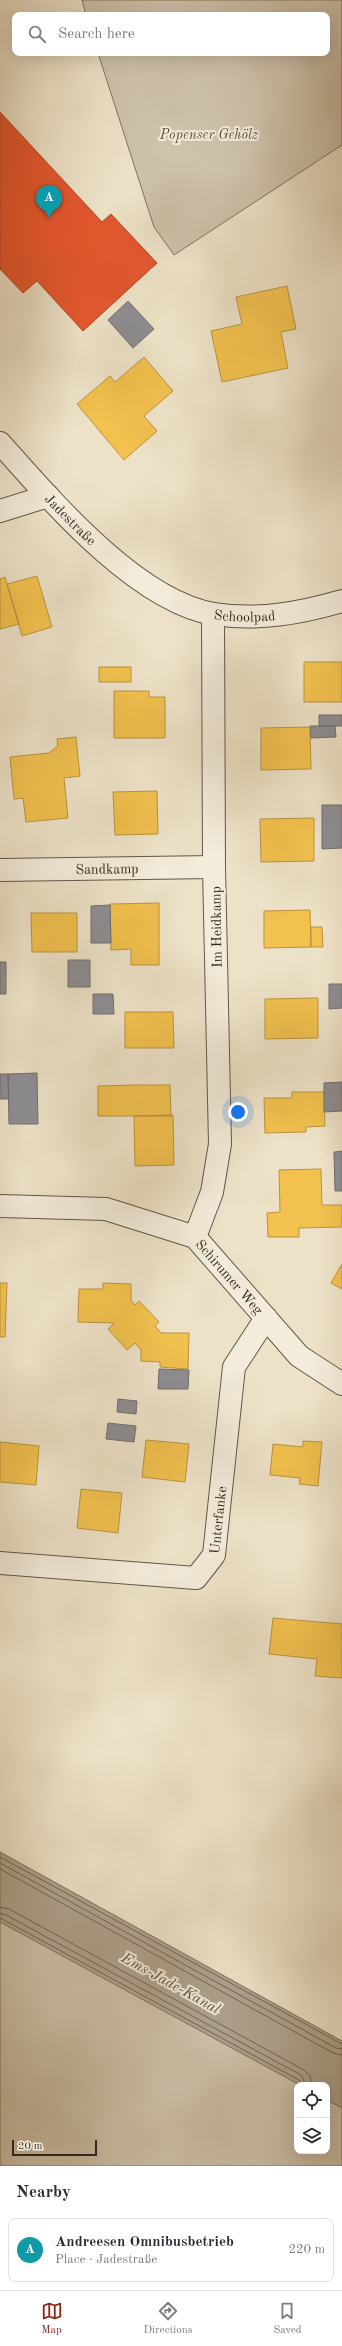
<!DOCTYPE html>
<html lang="en">
<head>
<meta charset="utf-8">
<style>
	:root { --surface:#fff; --page:#f2f2f3; --text:#2b2b33; --muted:#7c7c81; --line:#e1e1e2; --accent:#8f2418 }
	body { margin:0; font-family:"Old Standard TT",serif; background:var(--page); color:var(--text) }
	.controls { position:absolute; right:12px; bottom:12px; display:grid; overflow:hidden; border-radius:8px; box-shadow:0 4px 16px #0002 }
	.controls button { width:36px; height:36px; display:grid; place-items:center; padding:0; border:0; border-bottom:1px solid var(--line); background:var(--surface); color:var(--text); font:20px sans-serif }
	.scale { position:absolute; left:12px; bottom:10px; width:85px; box-sizing:border-box; padding-left:4px; border:2px solid #34271b; border-top:0; font-size:11px; line-height:14px; white-space:nowrap; color:#34271b; -webkit-text-stroke:3px #f3ecdb; paint-order:stroke }
	.you { position:absolute; left:238px; top:1112px; width:14px; height:14px; margin:-10px; border:3px solid #fff; border-radius:50%; background:#1a73e8; box-shadow:0 0 0 6px #1a73e833 }
	.badge { display:grid; place-items:center; width:26px; height:26px; border-radius:50%; background:var(--accent); color:#fff; font-size:13px; font-weight:700 }
	.pin { position:absolute; translate:-50% -33px; filter:drop-shadow(0 1px 2px #0008) }
	.pin::after { content:''; position:absolute; top:21px; width:14px; height:12px; background:inherit; clip-path:polygon(0 0,100% 0,50% 100%) }
	.list { margin:0; padding:0; list-style:none }
	h2 { display:flex; justify-content:space-between; align-items:center; height:52px; margin:0; padding:0 16px; font-size:17px }
	h2 small { font-size:13px; font-weight:400; color:var(--muted) }
	.list li { display:grid; grid-template-columns:26px 1fr auto; gap:12px; align-items:center; box-sizing:border-box; height:64px; margin:0 8px 8px; padding:0 8px; border:1px solid var(--line); border-radius:8px }
	.list b { display:block; font-size:15px; white-space:nowrap }
	.list p { margin:0; font-size:13px; white-space:nowrap; color:var(--muted) }
	.list em { font-size:13px; font-style:normal; color:var(--muted) }
	.icon { flex:none; width:22px; height:22px; fill:none; stroke:currentColor; stroke-width:2; stroke-linecap:round; stroke-linejoin:round }
	.map { position:relative; flex:none; width:342px; height:2166px; overflow:hidden }
	.search { position:absolute; background:var(--surface); box-shadow:0 4px 16px #0002; left:12px; right:12px; top:12px; height:44px; display:flex; align-items:center; gap:10px; box-sizing:border-box; padding:0 14px; border-radius:8px; color:var(--muted); font-size:15px }
	.sheet { height:124px; background:var(--surface) }
	nav { display:flex; justify-content:space-around; align-items:center; box-sizing:border-box; height:56px; border-top:1px solid var(--line); background:var(--surface); font-size:11px; color:var(--muted) }
	nav a { display:grid; justify-items:center; gap:2px }
	nav .on { color:var(--accent) }
	.map>svg:first-child { display:block }
	.green { fill:#cec2ab; stroke:#817463 }
	.water { fill:#aea28d; stroke:#7d715f }
	.homes { fill:#f2c14e; stroke:#b9933f }
	.shops { fill:#e4572e; stroke:#af4928 }
	.industry { fill:#8d8d92; stroke:#726e6e }
	.lines { fill:none; stroke-linecap:round; stroke-linejoin:round }
	.shore { stroke:#716454; stroke-width:1 }
	.minor-casing { stroke:#625646; stroke-width:24 }
	.tertiary-casing { stroke:#625646; stroke-width:24 }
	.minor { stroke:#f3ecdb; stroke-width:22 }
	.tertiary { stroke:#f3ecdb; stroke-width:22 }
	.labels { text-anchor:middle; stroke-width:4; stroke-linejoin:round; paint-order:stroke }
	.park-label { font-size:14px; font-style:italic; fill:#5a4e3f; stroke:#f3ecdb }
	.street-label { font-size:14px; fill:#34271b; stroke:#f3ecdb }
	.water-label { font-size:15px; font-style:italic; fill:#594c3d; stroke:#f3ecdb }
</style>
</head>
<body>
<div class="map">
<svg width="342" height="2166" viewBox="0 0 342 2166">
	<rect width="100%" height="100%" fill="#ede2c8"/>
	<filter id="stains"><feTurbulence type="fractalNoise" baseFrequency=".005" numOctaves="4"/><feColorMatrix values="0 0 0 0 .2 0 0 0 0 .09 0 0 0 0 .02 0 0 0 .5 -.17"/></filter>
	<radialGradient id="worn" r=".72"><stop offset=".6" stop-color="#630" stop-opacity="0"/><stop offset="1" stop-color="#630" stop-opacity=".3"/></radialGradient>
	<path class="green" d="M82,0H342V145L174,255L154,227L98,53H327V15H86Z
		M0,1920L302,2085H297V2151H327V2099L342,2107V2166H0Z"/>
	<path class="water" d="M0,1852L342,2041V2108L327,2100V2085H300L0,1922Z"/>
	<path class="homes" d="M287,286L296,329L281,332L288,368L222,382L211,331L242,324L236,297Z
		M144,357L173,391L144,416L157,431L124,460L77,404L110,376L115,382Z
		M37,576L52,627L22,636L7,584Z
		M5,577L19,624L0,629V579Z
		M304,662H342V702H304Z
		M99,667H131V682H99Z
		M114,691H149V697H165V738H114Z
		M310,727L311,769L261,770V728Z
		M76,737L80,776L64,778L68,818L26,822L23,798L14,799L10,757L49,753L58,746L57,739Z
		M157,791L158,834L115,835L113,792Z
		M314,818V861L261,862L260,819Z
		M159,903V965H131V949L111,950L110,904Z
		M310,910L311,947L264,948V911Z
		M31,913H77V952H32Z
		M311,927H322L323,947H311Z
		M318,998V1038L265,1039V999Z
		M125,1012H173L174,1048H125Z
		M134,1085H170L171,1116H98V1086Z
		M292,1092H324L325,1126L306,1127V1132L265,1133L264,1098H292Z
		M173,1115L174,1165L135,1166L134,1116Z
		M321,1169L322,1205H342V1227L299,1228V1237H268L267,1213L280,1212L279,1170Z
		M342,1264V1289L331,1283Z
		M0,1283H7L5,1337H0Z
		M103,1283L131,1284V1300L135,1305L139,1301L159,1322L155,1326L161,1333H189L188,1369L160,1367V1362L141,1361V1350L135,1343L127,1350L108,1329L114,1323L78,1322L79,1289H103Z
		M146,1440L189,1444L185,1482L142,1477Z
		M303,1441L322,1442L318,1486L299,1484L300,1478L270,1475L273,1444L303,1447Z
		M0,1442L39,1446L36,1485L0,1482Z
		M81,1489L122,1493L118,1533L77,1528Z
		M273,1618L342,1624V1678L315,1676L317,1659L269,1654Z"/>
	<path class="shops" d="M0,112L102,222L111,214L157,263L83,331L37,281L23,293L0,269Z"/>
	<path class="industry" d="M128,301L154,329L133,348L108,320Z
		M319,715H342V726H319Z
		M310,726H335L336,737L311,738Z
		M322,805H342V848L322,849Z
		M110,905L111,943H91V906Z
		M68,960H90V987H68Z
		M0,962H6V994H0Z
		M329,984H342V1008L329,1009Z
		M93,994H113L114,1014H93Z
		M37,1073L38,1124H9L8,1074Z
		M0,1074H8L9,1099H0Z
		M342,1082V1111L324,1112V1083Z
		M342,1151V1191H335L334,1152Z
		M159,1369L189,1370L188,1389H158Z
		M118,1399L137,1401L136,1414L117,1412Z
		M108,1423L136,1426L134,1442L106,1439Z"/>
	<g class="lines">
		<path class="shore" d="M0,1857L342,2044
			M0,1863L336,2048L342,2049
			M0,1869L333,2053L342,2055
			M0,1907L9,1909L304,2070L310,2076L312,2085
			M0,1913L6,1915L301,2075L306,2085
			M0,1918L299,2080L301,2085"/>
		<g class="minor-casing">
			<g id="minor">
				<path d="M0,511L48,496"/>
				<path id="s1" d="M0,870L214,867"/>
				<path id="s2" d="M0,1206L106,1209L195,1237L299,1356L342,1384"/>
				<path d="M195,1237L212,1192L220,1144L214,867L213,614"/>
				<path id="s3" d="M0,1563L196,1578L214,1555L234,1367L266,1318"/>
			</g>
		</g>
		<g class="tertiary-casing">
			<g id="tertiary">
				<path id="s4" d="M0,443C51,500 136,601 214,614C258,621 300,613 342,601"/>
			</g>
		</g>
		<use href="#minor" class="minor"/>
		<use href="#tertiary" class="tertiary"/>
	</g>
	<g class="labels">
		<g class="park-label">
			<text x="209" y="139">Popenser Gehölz</text>
		</g>
		<g class="street-label">
			<text dy="5" stroke="none"><textPath href="#s4" startOffset="104">Jadestraße</textPath></text>
			<text dy="5" stroke="none"><textPath href="#s4" startOffset="309">Schoolpad</textPath></text>
			<text dy="5" stroke="none"><textPath href="#s1" startOffset="107">Sandkamp</textPath></text>
			<text transform="translate(216 927) rotate(-91)" y="5">Im Heidkamp</text>
			<text dy="5" stroke="none"><textPath href="#s2" startOffset="252">Schirumer Weg</textPath></text>
			<text dy="5" stroke="none"><textPath href="#s3" startOffset="261">Unterfanke</textPath></text>
		</g>
		<g class="water-label">
			<text transform="translate(171 1983) rotate(29)" y="5">Ems-Jade-Kanal</text>
		</g>
	</g>
	<rect width="100%" height="100%" filter="url(#stains)"/>
	<rect width="100%" height="100%" fill="url(#worn)"/>
</svg>
<div class="controls">
<button><svg class="icon" aria-label="locate" viewBox="0 0 24 24"><circle cx="12" cy="12" r="6"/><path d="M12 2v4M12 18v4M2 12h4M18 12h4"/></svg></button>
<button><svg class="icon" aria-label="layers" viewBox="0 0 24 24"><path d="M12 4l9 5-9 5-9-5zM3 14l9 5 9-5"/></svg></button>
</div>
<div class="scale">20 m</div>
<div class="you"></div>
<div class="pin badge" style="left:49px;top:218px;background:#0f9aa8">A</div>
<div class="search"><svg class="icon" aria-label="search" viewBox="0 0 24 24"><circle cx="10" cy="10" r="6"/><path d="M15 15l6 6"/></svg>Search here</div>
</div>
<section class="sheet">
<h2>Nearby<small></small></h2>
<ul class="list">
<li><span class="badge" style="background:#0f9aa8">A</span><div><b>Andreesen Omnibusbetrieb</b><p>Place · Jadestraße</p></div><em>220 m</em></li>
</ul>
</section>
<nav>
<a class="on"><svg class="icon" aria-label="map" viewBox="0 0 24 24"><path d="M3 6l6-2 6 2 6-2v14l-6 2-6-2-6 2zM9 4v14M15 6v14"/></svg>Map</a>
<a><svg class="icon" aria-label="directions" viewBox="0 0 24 24"><path d="M12 3l9 9-9 9-9-9zM9 14v-3h6M13 9l2 2-2 2"/></svg>Directions</a>
<a><svg class="icon" aria-label="saved" viewBox="0 0 24 24"><path d="M7 4h10v16l-5-4-5 4z"/></svg>Saved</a>
</nav>
</body>
</html>
